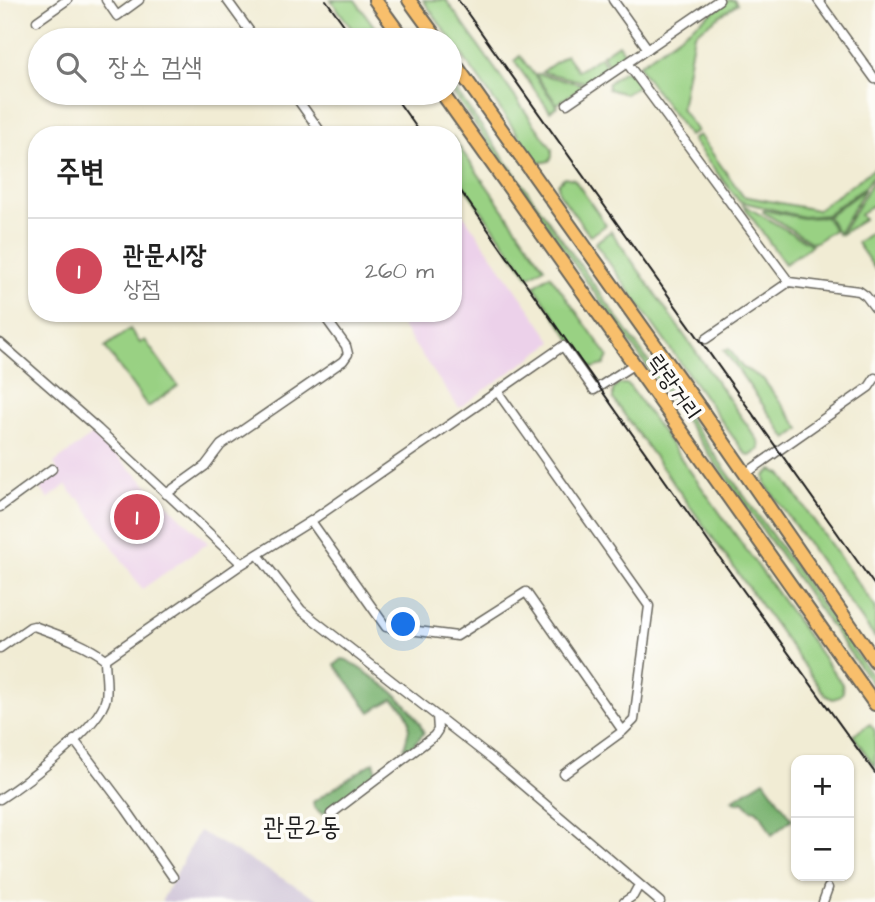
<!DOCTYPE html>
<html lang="ko">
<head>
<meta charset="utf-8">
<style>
	:root { --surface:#fff; --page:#f6f6f6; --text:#222; --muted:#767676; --line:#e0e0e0; --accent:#d1495b }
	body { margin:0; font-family:"Architects Daughter","Poor Story",sans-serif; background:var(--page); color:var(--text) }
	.controls { position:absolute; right:21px; bottom:21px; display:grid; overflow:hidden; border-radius:14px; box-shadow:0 2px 5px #0004 }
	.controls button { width:63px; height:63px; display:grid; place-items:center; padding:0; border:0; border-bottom:2px solid var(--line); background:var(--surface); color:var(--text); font:35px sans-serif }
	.you { position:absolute; left:404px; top:625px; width:24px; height:24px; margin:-18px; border:5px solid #fff; border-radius:50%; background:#1a73e8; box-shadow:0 0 0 10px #1a73e833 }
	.badge { display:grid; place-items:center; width:46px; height:46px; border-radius:50%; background:var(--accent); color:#fff; font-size:23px; font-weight:700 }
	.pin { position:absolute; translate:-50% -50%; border:4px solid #fff; box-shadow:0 2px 7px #0006 }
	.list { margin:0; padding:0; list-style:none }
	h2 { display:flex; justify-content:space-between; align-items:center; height:91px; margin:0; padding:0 28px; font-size:30px }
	h2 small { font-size:23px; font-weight:400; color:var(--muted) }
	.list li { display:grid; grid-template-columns:46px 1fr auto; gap:21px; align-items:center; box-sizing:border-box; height:105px; padding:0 28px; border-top:2px solid var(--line) }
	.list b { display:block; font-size:26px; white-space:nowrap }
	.list p { margin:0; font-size:23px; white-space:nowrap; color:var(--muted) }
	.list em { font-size:23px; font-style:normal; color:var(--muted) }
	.icon { flex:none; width:38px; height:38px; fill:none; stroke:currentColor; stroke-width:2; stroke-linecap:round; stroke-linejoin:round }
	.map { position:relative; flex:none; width:875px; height:902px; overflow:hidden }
	.search { position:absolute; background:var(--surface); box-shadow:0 2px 5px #0004; left:28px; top:28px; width:434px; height:77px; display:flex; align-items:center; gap:18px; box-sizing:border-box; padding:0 24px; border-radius:38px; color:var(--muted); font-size:26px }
	.panel { position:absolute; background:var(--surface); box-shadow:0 2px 5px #0004; left:28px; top:126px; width:434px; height:196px; border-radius:28px }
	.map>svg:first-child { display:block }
	.built { fill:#ecd1ea }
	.industrial { fill:#cbbfd5 }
	.green { fill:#99d183; stroke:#5a7650; stroke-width:2 }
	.forest { fill:#7ab371; stroke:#4b6846; stroke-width:2 }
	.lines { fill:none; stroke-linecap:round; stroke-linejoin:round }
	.minor-casing { stroke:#67655c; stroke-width:11 }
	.primary-casing { stroke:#67655c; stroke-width:16 }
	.minor { stroke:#fff; stroke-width:8 }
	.primary { stroke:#f8bf6c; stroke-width:12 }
	.tram { stroke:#1c1c1c; stroke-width:2 }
	.labels { text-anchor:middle; stroke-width:7; stroke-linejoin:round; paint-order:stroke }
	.street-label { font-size:23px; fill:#1c1c1c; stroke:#fdfcf7 }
	.quarter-label { font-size:26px; fill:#1c1c1c; stroke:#fdfcf7 }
</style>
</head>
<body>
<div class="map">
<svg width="875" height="902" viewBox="0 0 875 902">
	<rect width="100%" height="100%" fill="#fdfcf7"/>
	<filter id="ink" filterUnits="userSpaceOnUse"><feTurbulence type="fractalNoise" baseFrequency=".0143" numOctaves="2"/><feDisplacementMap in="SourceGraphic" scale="14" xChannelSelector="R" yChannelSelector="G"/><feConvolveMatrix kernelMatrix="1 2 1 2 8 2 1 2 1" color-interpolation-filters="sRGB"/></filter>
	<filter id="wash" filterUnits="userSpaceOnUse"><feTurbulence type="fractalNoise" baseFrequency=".00686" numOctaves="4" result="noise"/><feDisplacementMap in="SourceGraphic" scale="28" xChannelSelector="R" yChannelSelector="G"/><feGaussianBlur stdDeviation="1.57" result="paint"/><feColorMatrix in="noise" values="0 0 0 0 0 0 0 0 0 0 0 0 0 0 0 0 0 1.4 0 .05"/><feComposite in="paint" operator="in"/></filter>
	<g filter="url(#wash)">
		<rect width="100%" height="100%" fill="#f1ecd4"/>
		<path class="built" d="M453,200L553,342L459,408L392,313H453Z
			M94,434L208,543L142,589L79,498H76L66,485L48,499L38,485L57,469L54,463Z"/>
		<path class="industrial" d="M199,831L324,902H161Z"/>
		<path class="green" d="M331,0H355L384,40H360Z
			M423,0H446L552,149V157L549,161L540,163L536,160Z
			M729,0H734L737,4L694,34L681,109L697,131L689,136L643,73L639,65Z
			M618,44L627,56L611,68L602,55Z
			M566,55L578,71L600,57L608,69L589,83L542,72Z
			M520,56L557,106L550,111L514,61Z
			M624,71L629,72L639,85L625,94L608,89V83Z
			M539,74L585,85L557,104L536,75Z
			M450,82L875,680V688L450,89Z
			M699,135L743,196L817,210L875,168V173L866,186L826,215L803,217L739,201L692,140Z
			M453,138L544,267L529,277L453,171Z
			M564,177L574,179L606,225L590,236L559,193L558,184Z
			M875,178V207L871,206L860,215L864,219L840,235Z
			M865,189L838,234L828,216Z
			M742,204L812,245L785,264Z
			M764,210L803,218L826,217L834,230L814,243L811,242L763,212Z
			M875,230V269L857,243Z
			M611,231L759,442L760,449L750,456L745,453L733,437L595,243Z
			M550,275L608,356L604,365L593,368L588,364L534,286Z
			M130,329L140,343L145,340L178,386L148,407L105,347Z
			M729,349L742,367L763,379L800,429L787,439L724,350Z
			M619,384H626L630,387L842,684L843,692L839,697L833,699L826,696L613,399V390Z
			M772,470L781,474L875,607V638L766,485L765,476Z
			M870,724L875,731V767L853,735Z"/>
		<path class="forest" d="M342,659L347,660C376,680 411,698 424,733L410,749L404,748C411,724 414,715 393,699L370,712L335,665Z
			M374,762L377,773L367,783L322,814L314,807L313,802Z
			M764,780L792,819L772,835L762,816L756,810L751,809L743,801L738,803L732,800Z"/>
	</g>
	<g filter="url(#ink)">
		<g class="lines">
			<g class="minor-casing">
				<path id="minor" d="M106,0L117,16L139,0
					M227,0L256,40
					M613,0L648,49
					M719,0L627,63L789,282L859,291L866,296L875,308
					M818,0L875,79
					M37,21L67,0
					M293,93L323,135
					M567,104L627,63
					M706,339L789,282
					M0,343L98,429L242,564
					M497,391L649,606L634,720L623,731L564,774
					M745,474L869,387L875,378
					M166,494L205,466L221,445L343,361L348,354L346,346L322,313
					M0,507L52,469
					M311,521L386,627L457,636L526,592L623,731
					M259,556L301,610L492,759L660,902
					M0,648L30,627L34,626C58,635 84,643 105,659
					M74,740L126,809L173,877
					M0,799C26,782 100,728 106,698C108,686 105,671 105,659L242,564L311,521L563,346L594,390L633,365
					M331,814L434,736L438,730L437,716
					M624,902L633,896L639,885
					M823,902L828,888"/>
			</g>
			<g class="primary-casing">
				<path id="primary" d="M375,0L404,40
					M409,0L438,40
					M450,57L700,408L875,661
					M442,93L875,704"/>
			</g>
			<use href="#minor" class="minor"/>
			<use href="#primary" class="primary"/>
			<path class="tram" d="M326,0L355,40
				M458,0L875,586
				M392,93L422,135
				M453,180L712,547L875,773"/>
		</g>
	</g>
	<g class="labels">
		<g class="street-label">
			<text transform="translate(675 387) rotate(55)" y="8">락랑거리</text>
		</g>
		<g class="quarter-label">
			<text x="302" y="835">관문2동</text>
		</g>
	</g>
</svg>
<div class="controls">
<button>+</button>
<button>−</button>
</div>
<div class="you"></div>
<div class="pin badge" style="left:137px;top:517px">1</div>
<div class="search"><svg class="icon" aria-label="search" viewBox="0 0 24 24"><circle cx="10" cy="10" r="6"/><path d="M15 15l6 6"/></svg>장소 검색</div>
<section class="panel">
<h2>주변<small></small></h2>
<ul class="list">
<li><span class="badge">1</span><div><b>관문시장</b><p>상점</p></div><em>260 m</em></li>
</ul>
</section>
</div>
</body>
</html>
